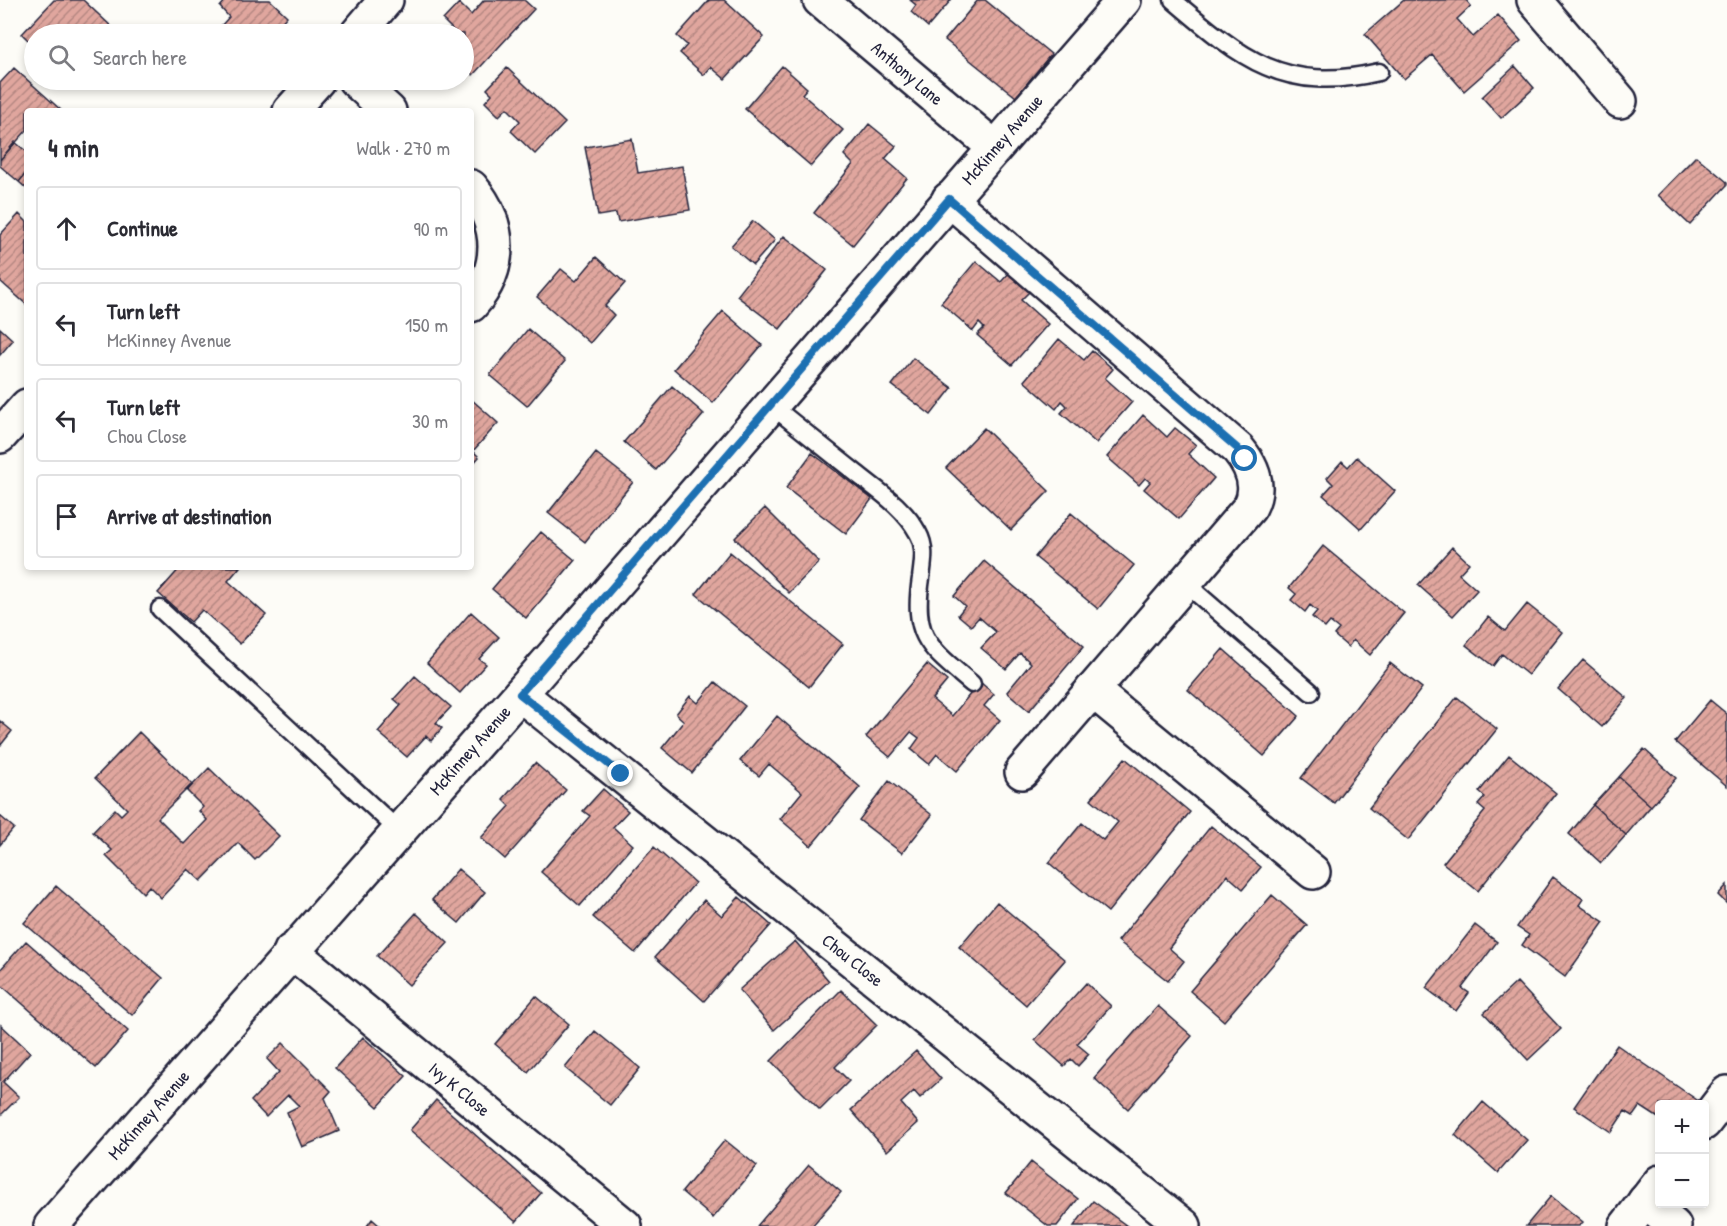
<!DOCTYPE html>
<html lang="en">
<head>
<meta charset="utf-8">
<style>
	:root { --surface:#fff; --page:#f7f7f7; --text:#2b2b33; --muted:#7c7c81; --line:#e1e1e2 }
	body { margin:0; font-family:"Patrick Hand",sans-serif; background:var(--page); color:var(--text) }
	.controls { position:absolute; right:18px; bottom:18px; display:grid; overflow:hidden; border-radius:6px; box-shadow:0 3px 9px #0003 }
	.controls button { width:54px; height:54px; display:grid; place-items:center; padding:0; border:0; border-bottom:2px solid var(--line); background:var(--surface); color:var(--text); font:30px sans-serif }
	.stop { position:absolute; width:18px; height:18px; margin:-14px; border:4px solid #1f6fb2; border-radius:50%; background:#fff }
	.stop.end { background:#1f6fb2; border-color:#fff; box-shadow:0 2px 6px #0008 }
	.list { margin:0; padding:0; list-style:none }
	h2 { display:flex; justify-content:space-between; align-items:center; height:78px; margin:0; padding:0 24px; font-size:26px }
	h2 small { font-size:20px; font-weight:400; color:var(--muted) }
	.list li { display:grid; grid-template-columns:39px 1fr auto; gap:18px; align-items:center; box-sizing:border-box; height:84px; margin:0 12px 12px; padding:0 12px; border:2px solid var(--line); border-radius:6px }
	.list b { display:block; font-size:22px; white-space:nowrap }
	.list p { margin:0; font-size:20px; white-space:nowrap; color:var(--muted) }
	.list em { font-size:20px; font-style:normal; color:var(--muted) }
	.icon { flex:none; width:33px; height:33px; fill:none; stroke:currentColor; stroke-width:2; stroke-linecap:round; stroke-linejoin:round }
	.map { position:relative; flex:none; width:1727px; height:1226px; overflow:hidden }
	.search { position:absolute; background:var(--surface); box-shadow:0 3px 9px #0003; left:24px; top:24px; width:450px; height:66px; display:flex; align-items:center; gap:15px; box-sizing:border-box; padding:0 21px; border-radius:33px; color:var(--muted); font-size:22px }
	.panel { position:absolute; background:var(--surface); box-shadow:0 3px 9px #0003; left:24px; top:108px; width:450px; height:462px; border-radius:6px }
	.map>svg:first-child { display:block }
	.building { fill:url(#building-hatch); stroke:#22223b; stroke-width:1.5 }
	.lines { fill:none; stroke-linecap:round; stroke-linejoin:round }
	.service-casing { stroke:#22223b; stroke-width:21 }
	.minor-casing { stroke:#22223b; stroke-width:38 }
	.tertiary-casing { stroke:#22223b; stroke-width:38 }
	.service { stroke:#fdfcf7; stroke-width:16 }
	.minor { stroke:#fdfcf7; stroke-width:33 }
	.tertiary { stroke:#fdfcf7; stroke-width:33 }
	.route { stroke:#1f6fb2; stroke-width:8 }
	.labels { text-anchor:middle; stroke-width:4.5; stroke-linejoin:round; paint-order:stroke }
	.street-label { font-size:18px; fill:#22223b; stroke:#fdfcf7 }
</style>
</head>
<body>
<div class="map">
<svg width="1727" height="1226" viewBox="0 0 1727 1226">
	<defs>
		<pattern id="building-hatch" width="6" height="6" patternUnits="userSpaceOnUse" patternTransform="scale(1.5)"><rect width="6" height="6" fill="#e0a69e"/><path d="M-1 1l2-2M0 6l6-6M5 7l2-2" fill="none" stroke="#b58782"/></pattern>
	</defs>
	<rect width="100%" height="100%" fill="#fdfcf7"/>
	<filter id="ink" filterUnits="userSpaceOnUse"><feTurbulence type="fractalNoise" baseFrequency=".0167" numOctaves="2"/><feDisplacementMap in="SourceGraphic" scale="12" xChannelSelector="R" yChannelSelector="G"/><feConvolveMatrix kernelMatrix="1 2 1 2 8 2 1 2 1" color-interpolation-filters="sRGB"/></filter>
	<g filter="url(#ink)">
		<path class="building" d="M54,0H83L112,27L105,34H34V46L22,34Z
			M226,0H270L287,16L271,34H223L226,31L221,26L229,17L220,7Z
			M484,0H524L534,9L473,75L464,66V34H453L455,32L443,20L459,3L471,15Z
			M709,0H724L764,37L725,79L711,67L704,75L680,53L687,45L677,36Z
			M910,0H951L928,27L911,12L916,5Z
			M978,0H985L1051,54L1016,97L945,40Z
			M1404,0H1466L1471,6L1457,19L1473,37L1498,15L1521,41L1464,91L1432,55L1404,79L1365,34Z
			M782,66L807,88L802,94L843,130L811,166L745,109Z
			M1515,66L1534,88L1501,118L1482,97Z
			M14,68L62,111H27V130L0,160V83Z
			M507,68L565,123L535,154L511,131L520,121L507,108L499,116L485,102L492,94L487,89Z
			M869,124L896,146L885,159L907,178L853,245L814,213L853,164L844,155Z
			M632,139L638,173L682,166L690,210L618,222L616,213L598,216L585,147Z
			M15,142L27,152V172L19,182L0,166V160Z
			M1696,156L1727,182V185L1690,225L1658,195Z
			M27,172V189L19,182Z
			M19,214L27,222V305L0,281V235Z
			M753,221L775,240L753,265L731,246Z
			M784,236L827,270L780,329L737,296Z
			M596,257L625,283L605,306L614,315L590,343L537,297L561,269L576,281Z
			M976,261L1001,282L1009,273L1030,291L1021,300L1048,324L1012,365L977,335L984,328L979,323L973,331L941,303Z
			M723,311L762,345L713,403L674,369Z
			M0,328L13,340L0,355Z
			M528,329L565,361L527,406L490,375Z
			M1059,339L1084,360L1092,351L1113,369L1105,378L1132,402L1096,443L1061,413L1067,406L1062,401L1056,409L1024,381Z
			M913,358L952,388L931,415L892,385Z
			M672,386L704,414L656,470L624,442Z
			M471,399L498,423L473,451L479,457L471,466Z
			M1143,415L1167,437L1175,428L1196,445L1188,454L1214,478L1179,519L1144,489L1150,482L1145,478L1139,485L1107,457Z
			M984,428L1049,491L1011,530L946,468Z
			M596,453L633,482L585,542L548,513Z
			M812,453L872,499L846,534L786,488Z
			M1357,457L1395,491L1361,529L1323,495L1333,484L1327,478L1342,461L1348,467Z
			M765,508L819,562L789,593L735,538Z
			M1071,513L1134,565L1098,609L1035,557Z
			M541,532L575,560L526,618L492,589Z
			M1323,546L1404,613L1370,655L1353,640L1348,647L1334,635L1339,629L1330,622L1325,628L1312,617L1317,611L1310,605L1305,612L1291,600L1296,594L1289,588Z
			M1452,547L1469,563L1459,574L1477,590L1453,616L1418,585Z
			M730,552L843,644L809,687L696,594Z
			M984,561L1084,646L1029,711L1007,692L1031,663L1020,653L1006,669L981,648L996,632L979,617L971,626L958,615L965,606L954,596Z
			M181,567H240L228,581L266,615L240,644L202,610L191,622L158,593Z
			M1527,604L1562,632L1528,675L1502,654L1493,666L1466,645L1488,617L1505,631Z
			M471,612L499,637L479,659L486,664L460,693L427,663Z
			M1223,649L1299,716L1264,756L1188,690Z
			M1583,660L1627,698L1602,727L1558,689Z
			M1390,663L1422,688L1334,803L1301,778Z
			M927,664L947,681L932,699L952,716L980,682L994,694L984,706L1000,720L957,771L937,754L929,764L911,749L919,738L911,732L890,757L866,737Z
			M415,676L451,707L436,723L442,728L431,741L426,736L407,757L378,732L401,705L394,699Z
			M715,682L745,706L692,773L662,748L684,721L676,714L690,696L698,703Z
			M1457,697L1497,729L1408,840L1369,808Z
			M1710,700L1727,714V786L1675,742Z
			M777,716L860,787L811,846L780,819L802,792L769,764L759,776L740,761Z
			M0,721L12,731L0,746Z
			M139,732L192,784L158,818L184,844L207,820L199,811L203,807L187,791L209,768L279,836L255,860L238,843L201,881L188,869L161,898L149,886L143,893L106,856L112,850L93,832L115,809L121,815L127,809L95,778Z
			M1644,749L1676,778L1651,806L1619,777Z
			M1509,755L1556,793L1478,891L1443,863L1485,811L1478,805L1485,797L1479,792Z
			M1125,758L1190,812L1108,912L1049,863L1082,823L1103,840L1118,822L1091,799Z
			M535,763L566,790L505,859L481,838L510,806L503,799Z
			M1619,777L1651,806L1626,835L1593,805Z
			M889,781L932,815L902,853L859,820Z
			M603,789L628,811L613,827L633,845L580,906L541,872L590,816L583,811Z
			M1593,805L1626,835L1601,863L1569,834Z
			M0,816L14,828L0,845Z
			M1211,826L1261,867L1243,889L1227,875L1169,948L1184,961L1168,981L1118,941Z
			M654,847L695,883L635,953L593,917Z
			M458,869L485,892L459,923L432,900Z
			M1553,877L1583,899L1579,905L1604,922L1565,977L1522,945L1529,935L1517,927Z
			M1727,885V904L1718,895Z
			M56,886L163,978L132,1015L24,923Z
			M1272,895L1307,925L1224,1021L1190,991Z
			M739,897L771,925L704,1001L655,957L704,900L722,916Z
			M997,902L1065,960L1026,1005L959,947Z
			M416,913L448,943L409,985L377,956Z
			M1475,925L1497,942L1462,988L1469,993L1456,1011L1426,988Z
			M26,941L128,1031L96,1068L0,984V970Z
			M795,941L829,981L774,1030L739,990Z
			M1517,982L1561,1029L1528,1060L1484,1013Z
			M1086,983L1111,1006L1077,1044L1089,1054L1078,1066L1071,1059L1064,1066L1035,1040Z
			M841,990L877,1025L835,1067L849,1081L820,1110L771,1061Z
			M536,996L569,1024L528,1072L495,1044Z
			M1158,1006L1192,1036L1128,1109L1094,1078Z
			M1,1025L30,1052L3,1082L19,1097L0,1116Z
			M595,1031L640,1068L610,1105L565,1068Z
			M363,1037L406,1076L378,1107L335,1068Z
			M283,1043L331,1091L325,1098L339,1131L302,1147L287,1112L299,1106L288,1095L266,1117L251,1101L279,1072L267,1059Z
			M1617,1045L1700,1102L1698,1104H1660V1119L1640,1106L1633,1116L1625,1111L1611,1132L1574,1107Z
			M916,1051L941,1079L920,1098L914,1091L901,1103L918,1123L887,1151L851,1110Z
			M436,1100L541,1193L516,1222L410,1130Z
			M1483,1102L1527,1140L1498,1173L1455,1135Z
			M725,1140L757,1166L713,1218L682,1192Z
			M1031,1162L1078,1199L1057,1226H1048L1006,1193Z
			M809,1165L841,1192L812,1226H757Z
			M1551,1196L1583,1222L1579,1226H1526Z
			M1093,1201L1127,1226H1074Z
			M372,1219L380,1226H367Z"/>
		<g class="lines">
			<g class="service-casing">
				<path id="service" d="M1173,0C1242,59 1284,94 1379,72
					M770,404C798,427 827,450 856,473C877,490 904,507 918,533C926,547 923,562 921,578C912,638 929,647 972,684
					M1185,583L1311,692
					M160,609L398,830"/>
			</g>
			<g class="minor-casing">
				<g id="minor">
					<path id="s1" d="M820,0L994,147"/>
					<path d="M1534,0L1620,101"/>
					<path d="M357,34L386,0"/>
					<path d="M355,80L389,111"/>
					<path d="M290,111L318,80"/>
					<path d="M471,187C503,225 503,269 471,305"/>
					<path d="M949,199L1238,449C1252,466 1261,486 1250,507L1022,772"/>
					<path d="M0,436L27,406"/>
					<path d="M1092,690L1313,872"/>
					<path id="s2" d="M520,694L1184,1226"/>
					<path id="s3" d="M291,951L625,1226"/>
					<path d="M1704,1123L1727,1093"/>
					<path d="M1645,1201L1674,1226"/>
					<path d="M1626,1226L1660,1182"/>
				</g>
			</g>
			<g class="tertiary-casing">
				<g id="tertiary">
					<path id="s4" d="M51,1226L520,694L1124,0"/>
				</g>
			</g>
			<use href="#service" class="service"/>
			<use href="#minor" class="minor"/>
			<use href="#tertiary" class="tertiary"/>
		</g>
	</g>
	<g class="lines" filter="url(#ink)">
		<path class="route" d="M621,774L520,694L949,199L1238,449L1245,459"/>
	</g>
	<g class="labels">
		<g class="street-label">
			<text dy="6" stroke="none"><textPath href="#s1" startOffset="114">Anthony Lane</textPath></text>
			<text dy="6" stroke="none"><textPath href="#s4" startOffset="1444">McKinney Avenue</textPath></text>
			<text dy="6" stroke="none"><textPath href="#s4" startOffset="634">McKinney Avenue</textPath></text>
			<text dy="6" stroke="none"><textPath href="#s2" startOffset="426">Chou Close</textPath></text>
			<text dy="6" stroke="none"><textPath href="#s3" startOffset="218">Ivy K Close</textPath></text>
			<text dy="6" stroke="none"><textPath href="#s4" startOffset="148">McKinney Avenue</textPath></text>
		</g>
	</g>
</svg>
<div class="controls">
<button>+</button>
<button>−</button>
</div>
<div class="stop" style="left:1245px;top:459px"></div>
<div class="stop end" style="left:621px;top:774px"></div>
<div class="search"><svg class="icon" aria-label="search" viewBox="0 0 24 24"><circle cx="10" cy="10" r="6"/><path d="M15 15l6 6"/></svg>Search here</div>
<section class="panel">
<h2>4 min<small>Walk · 270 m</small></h2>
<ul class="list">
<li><svg class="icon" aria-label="ahead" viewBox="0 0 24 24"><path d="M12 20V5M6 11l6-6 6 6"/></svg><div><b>Continue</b></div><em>90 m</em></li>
<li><svg class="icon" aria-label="left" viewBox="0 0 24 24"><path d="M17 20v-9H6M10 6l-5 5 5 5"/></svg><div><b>Turn left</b><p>McKinney Avenue</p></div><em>150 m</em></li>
<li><svg class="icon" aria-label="left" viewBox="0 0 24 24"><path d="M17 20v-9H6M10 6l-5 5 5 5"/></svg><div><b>Turn left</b><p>Chou Close</p></div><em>30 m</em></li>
<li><svg class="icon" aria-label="arrive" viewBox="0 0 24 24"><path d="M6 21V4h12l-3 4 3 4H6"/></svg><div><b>Arrive at destination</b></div></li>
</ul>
</section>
</div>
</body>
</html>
